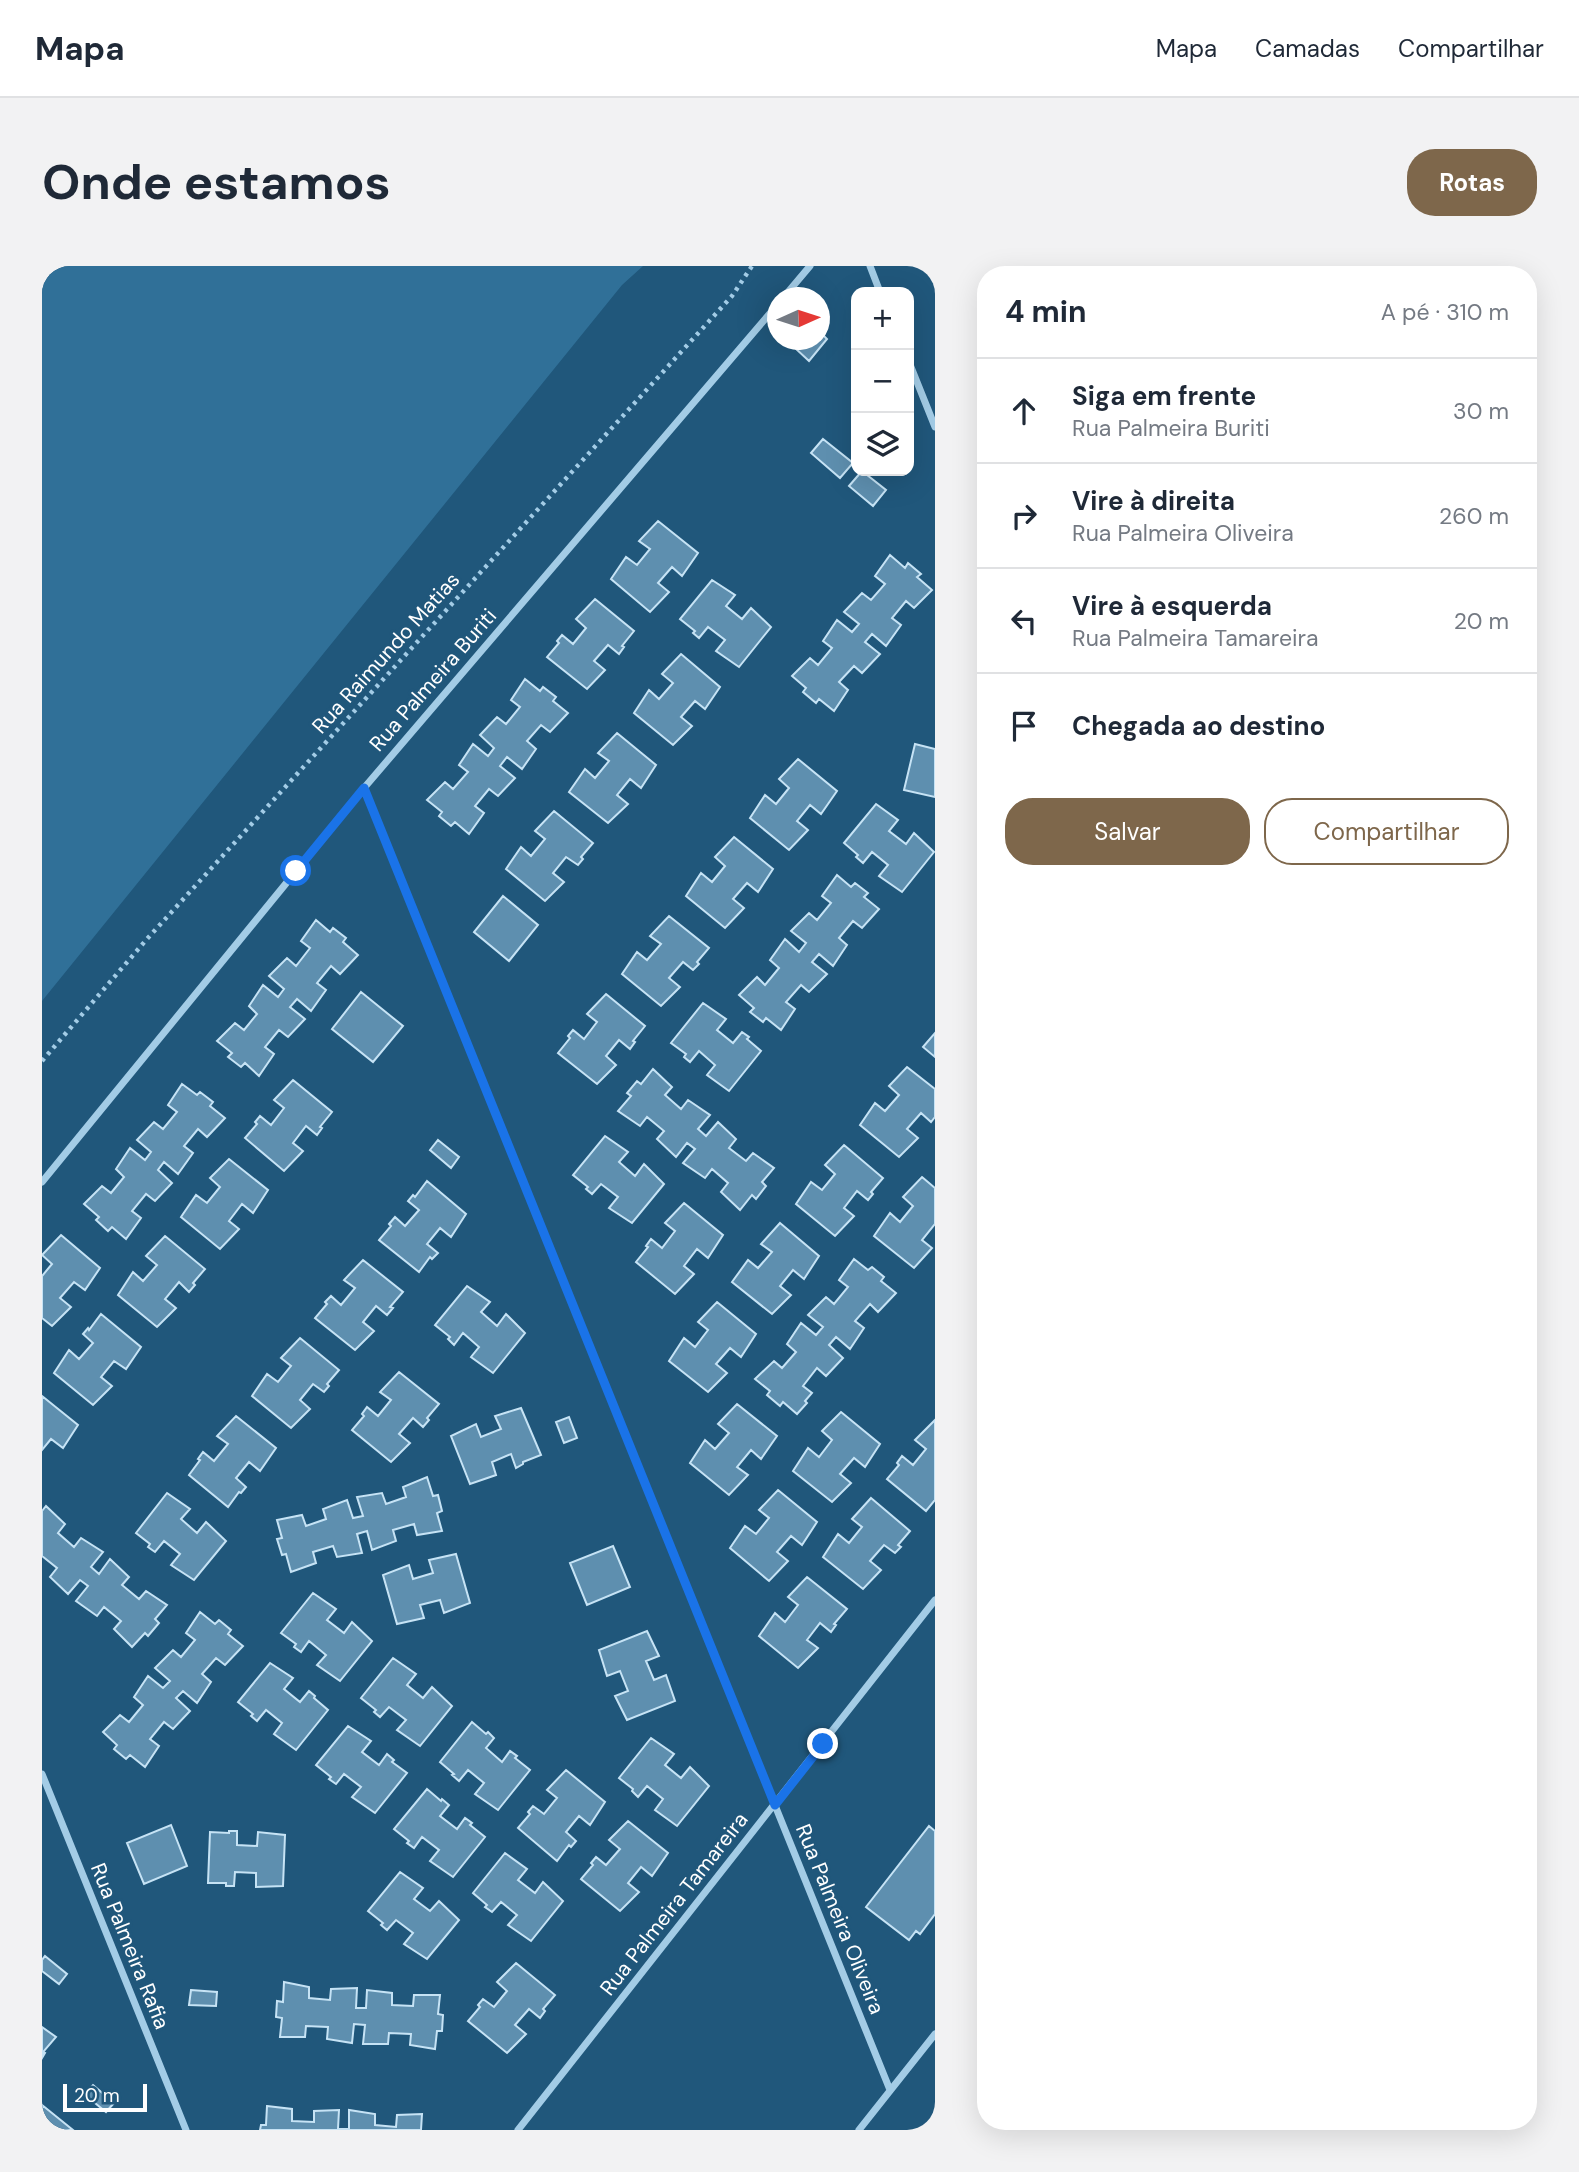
<!DOCTYPE html>
<html lang="pt">
<head>
<meta charset="utf-8">
<style>
	:root { --surface:#fff; --page:#f2f2f3; --text:#1f2937; --muted:#747a83; --line:#e0e1e3; --accent:#7e674b }
	body { margin:0; font-family:"DM Sans",sans-serif; background:var(--page); color:var(--text) }
	.controls { position:absolute; right:21px; top:21px; display:grid; overflow:hidden; border-radius:14px; box-shadow:0 7px 28px #0002 }
	.controls button { width:63px; height:63px; display:grid; place-items:center; padding:0; border:0; border-bottom:2px solid var(--line); background:var(--surface); color:var(--text); font:35px sans-serif }
	.compass { position:absolute; left:725px; top:21px; width:63px; height:63px; border-radius:50%; background:var(--surface); box-shadow:0 7px 28px #0002; rotate:87deg }
	.scale { position:absolute; left:21px; bottom:18px; width:84px; box-sizing:border-box; padding-left:7px; border:4px solid #fff; border-top:0; font-size:19px; line-height:24px; white-space:nowrap; color:#fff; -webkit-text-stroke:5px #20577b; paint-order:stroke }
	.stop { position:absolute; width:21px; height:21px; margin:-16px; border:5px solid #1a73e8; border-radius:50%; background:#fff }
	.stop.end { background:#1a73e8; border-color:#fff; box-shadow:0 2px 7px #0008 }
	.list { margin:0; padding:0; list-style:none }
	h2 { display:flex; justify-content:space-between; align-items:center; height:91px; margin:0; padding:0 28px; font-size:30px }
	h2 small { font-size:23px; font-weight:400; color:var(--muted) }
	.list li { display:grid; grid-template-columns:46px 1fr auto; gap:21px; align-items:center; box-sizing:border-box; height:105px; padding:0 28px; border-top:2px solid var(--line) }
	.list b { display:block; font-size:26px; white-space:nowrap }
	.list p { margin:0; font-size:23px; white-space:nowrap; color:var(--muted) }
	.list em { font-size:23px; font-style:normal; color:var(--muted) }
	.actions { display:flex; gap:14px; padding:21px 28px }
	.actions a { flex:1; padding:16px 0; border:2px solid var(--accent); border-radius:28px; text-align:center; font-size:24px; color:var(--accent) }
	.actions .main { background:var(--accent); color:#fff }
	.icon { flex:none; width:38px; height:38px; fill:none; stroke:currentColor; stroke-width:2; stroke-linecap:round; stroke-linejoin:round }
	.map { position:relative; flex:none; width:893px; height:1864px; overflow:hidden; border-radius:28px }
	header { display:flex; align-items:center; gap:42px; box-sizing:border-box; height:98px; padding:0 35px; background:var(--surface); border-bottom:2px solid var(--line) }
	header strong { font-size:33px }
	nav { display:flex; gap:38px; margin-inline-start:auto; font-size:24px }
	.intro { display:flex; align-items:center; justify-content:space-between; box-sizing:border-box; height:168px; padding:0 42px }
	h1 { margin:0; font-size:49px }
	.button { padding:18px 32px; border-radius:28px; background:var(--accent); color:#fff; font-size:24px; font-weight:700 }
	main { display:flex; gap:42px; padding:0 42px }
	aside { flex:1; background:var(--surface); border-radius:28px; box-shadow:0 7px 28px #0002 }
	.map>svg:first-child { display:block }
	.green { fill:#307098 }
	.building { fill:#5e8faf; stroke:#c6e3f5; stroke-width:2 }
	.lines { fill:none; stroke-linecap:round; stroke-linejoin:round }
	.path { stroke:#a3cce6; stroke-width:4.5; stroke-dasharray:3.5 5; stroke-linecap:butt }
	.minor { stroke:#a3cce6; stroke-width:7 }
	.route { stroke:#1a73e8; stroke-width:9 }
	.labels { text-anchor:middle; stroke-width:6; stroke-linejoin:round; paint-order:stroke }
	.street-label { font-size:21px; fill:#fff; stroke:#20577b }
</style>
</head>
<body>
<header>
<strong>Mapa</strong>
<nav><a>Mapa</a><a>Camadas</a><a>Compartilhar</a></nav>
</header>
<div class="intro"><h1>Onde estamos</h1><a class="button">Rotas</a></div>
<main>
<div class="map">
<svg width="893" height="1864" viewBox="0 0 893 1864">
	<rect width="100%" height="100%" fill="#20577b"/>
	<path class="green" d="M0,0H601L580,19L0,735Z"/>
	<path class="building" d="M778,66L785,73L767,95L753,82L760,74H778Z
		M781,173L811,197L798,212L769,187Z
		M820,205L844,224L831,240L807,220Z
		M616,255L656,287L640,310L630,301L616,317L627,326L608,346L569,313L584,291L595,299L608,283L597,275Z
		M848,289L863,302L866,297L879,308L875,311L890,324L872,342L864,335L850,352L859,359L844,380L830,368L823,376L838,388L820,407L812,400L797,416L806,424L792,445L777,433L774,437L761,426L764,422L750,410L768,392L776,399L790,382L781,375L795,354L810,366L817,358L802,346L820,327L829,334L843,318L833,310Z
		M670,314L693,329L684,340L700,353L709,342L729,361L697,401L674,385L683,374L666,361L657,372L651,367L653,365L638,353Z
		M553,333L592,365L580,380L582,381L577,388L566,379L552,395L563,404L545,423L505,391L517,377L515,375L520,369L531,378L544,362L534,353Z
		M639,388L678,421L663,443L653,435L639,451L650,460L631,479L592,447L607,424L617,433L631,417L620,408Z
		M483,413L498,425L501,421L514,431L511,435L526,447L508,466L499,459L485,475L494,483L480,503L465,491L458,500L473,512L456,530L447,523L433,540L442,547L427,568L413,556L409,560L397,550L400,546L385,534L403,516L411,523L426,506L417,499L431,478L446,490L452,482L438,469L455,451L464,458L478,441L469,434Z
		M575,467L614,499L599,522L588,513L575,529L586,538L566,557L527,526L543,503L553,512L567,495L556,487Z
		M873,478L893,483V531L862,524Z
		M756,493L795,525L779,548L768,539L755,555L766,564L747,584L708,552L723,529L734,538L747,522L737,513Z
		M834,538L856,554L847,565L864,578L872,567L892,586L860,626L837,610L846,599L830,586L821,597L814,591L816,589L802,577Z
		M512,545L551,577L539,591L541,593L536,599L524,591L511,607L522,616L503,635L464,603L479,581L489,590L503,573L493,565Z
		M692,571L731,603L716,626L705,617L691,633L702,642L683,662L644,630L659,607L670,616L683,600L673,591Z
		M795,609L809,621L813,617L826,627L822,631L837,643L820,662L811,655L797,672L805,679L791,700L777,688L770,696L785,708L767,726L759,719L744,736L753,743L739,764L724,752L721,756L708,746L712,742L697,729L715,711L723,719L737,702L728,694L743,673L757,686L764,677L749,665L767,647L775,654L789,637L780,630Z
		M461,630L496,659L467,695L432,666Z
		M627,650L667,682L655,696L657,698L651,704L641,696L627,712L638,721L619,740L580,708L595,686L605,694L619,678L608,670Z
		M274,654L288,666L291,662L304,672L301,676L316,689L298,708L289,700L275,717L284,724L269,745L255,733L248,741L263,753L246,771L237,764L223,781L232,788L217,810L203,797L199,801L186,791L190,787L175,775L193,757L202,764L215,748L207,740L221,719L236,731L242,723L227,710L245,692L254,700L268,682L259,675Z
		M319,726L361,760L331,796L290,763Z
		M564,728L603,760L591,775L593,776L588,783L577,774L564,790L574,799L555,818L516,787L528,772L526,770L531,764L542,773L555,756L545,748Z
		M661,737L684,753L675,764L691,777L700,766L707,771L705,773L719,785L687,825L665,809L673,799L657,785L648,796L642,791L644,788L629,777Z
		M893,767V791L881,781Z
		M865,801L893,823V851L889,856L879,847L865,863L876,872L857,891L818,859L833,837L843,845L857,829L847,820Z
		M611,803L630,821L623,829L639,843L646,834L668,849L656,863L664,870L676,856L694,873L687,882L704,895L711,887L732,902L720,916L724,920L714,933L710,929L698,944L679,926L686,917L670,903L663,912L641,897L653,883L645,877L634,891L615,873L622,865L605,851L598,860L576,845L589,830L585,827L595,815L599,818Z
		M251,814L290,846L278,861L280,862L275,869L264,860L251,877L261,885L242,905L203,872L215,858L213,856L218,850L229,859L242,842L232,834Z
		M140,818L155,829L158,826L171,836L168,840L183,852L165,871L156,863L142,880L151,887L136,908L122,896L116,904L130,917L113,935L104,928L90,945L99,952L84,973L70,961L66,965L54,954L57,951L42,938L60,920L69,927L82,911L74,903L88,882L103,894L109,886L95,874L112,856L121,863L135,846L126,839Z
		M563,870L586,886L577,896L593,910L602,898L622,918L590,957L567,942L576,931L559,918L550,928L544,923L546,921L531,909Z
		M396,874L417,891L409,902L388,884Z
		M802,879L841,912L829,926L831,928L826,934L815,925L802,942L812,950L793,970L754,938L769,916L780,924L793,908L783,899Z
		M187,893L226,924L211,947L200,938L187,955L197,963L178,983L139,951L154,929L165,937L178,921L168,912Z
		M880,911L893,922V958L880,974L890,982L872,1002L832,970L848,947L858,956L871,940L861,931Z
		M385,915L424,948L409,971L398,962L385,978L396,987L390,993L388,991L377,1006L337,974L349,960L347,958L353,951L363,960L377,944L366,935L371,929L373,931Z
		M642,937L681,969L666,992L655,983L642,1000L652,1008L633,1028L594,996L606,981L604,980L609,973L620,982L633,965L623,957Z
		M738,957L777,990L762,1013L751,1004L738,1020L749,1029L730,1048L690,1016L706,994L716,1002L730,986L719,978Z
		M19,969L58,1002L43,1024L32,1016L18,1032L29,1041L10,1060L0,1052V1010L10,998L0,989Z
		M123,970L163,1003L151,1017L153,1019L147,1026L137,1016L123,1033L134,1042L115,1061L76,1029L91,1006L101,1015L115,999L104,990Z
		M812,993L826,1004L830,1001L842,1011L839,1015L854,1027L836,1046L828,1038L813,1055L822,1062L808,1083L794,1071L787,1079L801,1092L784,1110L775,1102L761,1120L770,1127L763,1135L765,1137L755,1148L741,1136L738,1140L725,1129L728,1125L713,1113L732,1095L740,1102L754,1086L745,1078L759,1057L774,1069L781,1061L766,1049L784,1031L792,1038L806,1021L797,1014Z
		M321,994L361,1026L348,1041L351,1042L345,1049L334,1040L321,1056L332,1065L313,1084L273,1052L285,1038L283,1036L289,1030L299,1039L313,1022L302,1014Z
		M425,1020L448,1036L439,1046L455,1060L464,1048L483,1067L451,1107L429,1091L437,1081L421,1067L412,1079L406,1073L408,1071L393,1059Z
		M675,1036L714,1068L699,1091L688,1082L674,1098L685,1107L666,1126L627,1095L642,1072L653,1081L666,1064L656,1056Z
		M59,1048L99,1081L84,1103L72,1095L59,1111L70,1120L51,1139L12,1107L27,1084L37,1093L51,1077L41,1068L46,1062L47,1064Z
		M258,1072L297,1104L285,1118L287,1120L282,1126L271,1118L258,1134L268,1143L249,1162L210,1130L225,1108L236,1116L249,1100L239,1092Z
		M357,1106L397,1138L385,1152L387,1154L381,1161L371,1152L357,1168L368,1177L349,1196L310,1164L322,1150L320,1148L325,1141L336,1150L349,1134L338,1126Z
		M0,1130L36,1159L21,1182L9,1173L0,1184Z
		M695,1138L735,1170L719,1193L709,1184L695,1201L706,1209L687,1229L648,1197L663,1174L673,1183L687,1167L676,1158Z
		M479,1142L499,1189L481,1196V1198L474,1202L469,1188L450,1196L454,1209L428,1218L409,1170L434,1158L439,1171L459,1163L453,1150Z
		M799,1146L838,1178L823,1201L812,1192L798,1208L809,1217L790,1236L751,1205L766,1182L777,1191L790,1174L780,1165Z
		M194,1150L234,1182L218,1205L207,1196L194,1212L204,1221L199,1227L197,1226L186,1241L147,1209L158,1194L156,1193L161,1186L172,1195L186,1178L175,1170Z
		M527,1151L535,1172L522,1177L514,1156Z
		M893,1154V1234L884,1245L845,1213L857,1199L855,1197L860,1190L871,1199L884,1183L873,1174Z
		M385,1211L391,1230L396,1229L400,1245L395,1247L400,1265L375,1269L372,1258L351,1264L354,1275L330,1284L325,1265L315,1268L320,1287L295,1291L291,1280L271,1286L274,1297L249,1306L244,1288L240,1289L235,1273L240,1272L235,1254L260,1249L264,1260L284,1253L281,1243L305,1234L311,1252L321,1250L315,1231L340,1227L344,1238L364,1231L361,1221Z
		M736,1224L775,1256L760,1279L749,1270L735,1286L746,1295L727,1315L688,1282L703,1260L714,1268L727,1252L717,1244Z
		M125,1227L148,1243L139,1253L155,1267L164,1256L184,1275L152,1314L129,1299L138,1288L122,1275L113,1286L106,1281L108,1278L94,1267Z
		M829,1232L868,1265L856,1279L859,1281L853,1287L842,1279L828,1295L839,1304L821,1323L781,1291L796,1268L807,1277L820,1261L810,1253Z
		M4,1240L23,1258L16,1267L32,1281L39,1272L61,1286L49,1301L57,1308L68,1293L87,1311L80,1319L97,1333L104,1325L125,1339L113,1353L117,1357L106,1370L103,1367L90,1381L72,1363L79,1355L62,1341L55,1350L34,1335L46,1320L38,1314L26,1328L8,1311L15,1302L0,1290V1245Z
		M571,1280L588,1321L545,1339L528,1297Z
		M414,1288L428,1337L402,1347L398,1334L378,1339L382,1352L355,1358L341,1309L367,1299L371,1313L391,1307L387,1294Z
		M765,1311L805,1343L792,1358L794,1359L789,1366L778,1357L765,1374L776,1382L756,1402L717,1370L733,1347L743,1356L756,1339L746,1331Z
		M271,1327L294,1343L285,1354L302,1367L310,1356L330,1375L298,1415L275,1399L284,1389L267,1375L259,1386L252,1381L254,1378L239,1367Z
		M158,1346L173,1358L177,1354L189,1364L186,1368L201,1380L183,1399L174,1392L160,1408L169,1416L155,1437L141,1425L134,1432L148,1445L131,1463L122,1456L108,1473L117,1480L103,1501L88,1489L84,1493L72,1483L75,1479L61,1466L78,1449L87,1456L101,1439L92,1431L106,1410L121,1422L128,1415L113,1402L131,1384L139,1391L153,1374L144,1367Z
		M605,1365L617,1390L604,1395L612,1414L624,1409L633,1435L585,1454L573,1430L586,1425L578,1405L565,1410L557,1384Z
		M351,1392L374,1408L365,1419L381,1432L390,1421L410,1440L378,1480L355,1464L364,1454L347,1441L338,1451L332,1446L334,1444L319,1432Z
		M228,1397L251,1412L242,1423L258,1436L267,1425L273,1430L272,1432L286,1444L254,1484L232,1468L240,1457L224,1444L215,1455L209,1450L211,1448L196,1436Z
		M430,1456L444,1468L446,1466L452,1472L444,1482L460,1496L468,1485L475,1490L473,1492L488,1504L456,1544L433,1528L442,1517L426,1504L417,1515L410,1509L412,1508L398,1496Z
		M306,1460L329,1475L320,1486L337,1499L345,1488L352,1494L350,1496L365,1507L333,1547L310,1531L319,1521L302,1508L294,1518L287,1513L289,1511L274,1499Z
		M609,1472L632,1488L623,1499L639,1512L648,1501L667,1520L635,1560L613,1544L621,1533L605,1520L596,1531L590,1525L591,1523L577,1512Z
		M524,1504L563,1536L548,1559L537,1550L524,1566L534,1575L529,1581L527,1579L515,1595L476,1562L488,1548L486,1546L491,1540L502,1548L515,1532L505,1524Z
		M385,1523L399,1535L400,1533L407,1539L398,1550L415,1563L423,1552L430,1557L428,1559L443,1571L411,1611L388,1595L397,1584L380,1571L372,1582L365,1577L367,1575L352,1563Z
		M586,1555L626,1587L610,1610L599,1601L586,1617L597,1626L578,1645L539,1613L551,1599L549,1597L554,1591L564,1599L578,1583L567,1574Z
		M129,1559L145,1600L102,1618L85,1577Z
		M887,1560L893,1565V1648L878,1668L874,1665L867,1674L824,1641Z
		M187,1565H195V1579L215,1580L216,1566L243,1569L241,1620L214,1621V1607L193,1606L192,1620H184V1617H166L168,1566L187,1567Z
		M463,1587L485,1603L476,1614L493,1627L501,1616L521,1635L489,1675L466,1659L475,1649L459,1636L450,1646L443,1641L445,1639L431,1627Z
		M358,1606L381,1622L372,1633L388,1645L397,1635L417,1654L385,1693L362,1678L371,1667L354,1654L345,1664L339,1659L341,1657L326,1645Z
		M3,1690L25,1708L17,1718L0,1705V1694Z
		M474,1697L513,1729L501,1743L503,1745L498,1752L487,1743L473,1759L484,1768L465,1787L426,1755L438,1741L436,1739L441,1733L452,1741L465,1725L455,1716Z
		M242,1716L267,1721V1732L288,1734L289,1723L315,1722L314,1742H324L325,1724L350,1727V1739L371,1740L372,1729H398L396,1748L401,1749L400,1765H395L393,1783L368,1779L369,1768L347,1767L346,1778H321L323,1759L312,1758L310,1777L285,1773L286,1761L264,1760L263,1771H238L240,1752L234,1751L235,1735L241,1736Z
		M149,1724L175,1726L174,1740L147,1739Z
		M0,1761L14,1771L1,1786L3,1787L0,1792Z
		M51,1819L72,1837L64,1846L42,1828Z
		M0,1839L31,1864H0Z
		M225,1840L250,1843V1855L272,1856V1845L297,1844L296,1863H307V1844L333,1848V1859L354,1861L355,1849L380,1848L379,1864H218L219,1859H224Z"/>
	<g class="lines">
		<path class="path" d="M0,795L105,673L690,30L710,0"/>
		<path class="minor" d="M828,0L838,26
			M741,32L768,0
			M867,96L893,161
			M322,522L848,1824
			M0,916L322,522L736,38
			M0,1508L144,1864
			M476,1864L893,1334
			M817,1864L893,1768"/>
	</g>
	<g class="lines">
		<path class="route" d="M254,605L322,522L733,1539L781,1478"/>
	</g>
	<g class="labels">
		<g class="street-label">
			<text transform="translate(344 387) rotate(-48)" y="7">Rua Raimundo Matias</text>
			<text transform="translate(391 414) rotate(-49)" y="7">Rua Palmeira Buriti</text>
			<text transform="translate(632 1638) rotate(-52)" y="7">Rua Palmeira Tamareira</text>
			<text transform="translate(798 1653) rotate(68)" y="7">Rua Palmeira Oliveira</text>
			<text transform="translate(88 1680) rotate(68)" y="7">Rua Palmeira Rafia</text>
		</g>
	</g>
</svg>
<div class="controls">
<button>+</button>
<button>−</button>
<button><svg class="icon" aria-label="layers" viewBox="0 0 24 24"><path d="M12 4l9 5-9 5-9-5zM3 14l9 5 9-5"/></svg></button>
</div>
<svg class="compass" viewBox="-18 -18 36 36"><path d="M0-13l5 13h-10z" fill="#e53935"/><path d="M0 13l5-13h-10z" fill="#747a83"/></svg>
<div class="scale">20 m</div>
<div class="stop" style="left:254px;top:605px"></div>
<div class="stop end" style="left:781px;top:1478px"></div>
</div>
<aside>
<h2>4 min<small>A pé · 310 m</small></h2>
<ul class="list">
<li><svg class="icon" aria-label="ahead" viewBox="0 0 24 24"><path d="M12 20V5M6 11l6-6 6 6"/></svg><div><b>Siga em frente</b><p>Rua Palmeira Buriti</p></div><em>30 m</em></li>
<li><svg class="icon" aria-label="right" viewBox="0 0 24 24"><path d="M7 20v-9h11M14 6l5 5-5 5"/></svg><div><b>Vire à direita</b><p>Rua Palmeira Oliveira</p></div><em>260 m</em></li>
<li><svg class="icon" aria-label="left" viewBox="0 0 24 24"><path d="M17 20v-9H6M10 6l-5 5 5 5"/></svg><div><b>Vire à esquerda</b><p>Rua Palmeira Tamareira</p></div><em>20 m</em></li>
<li><svg class="icon" aria-label="arrive" viewBox="0 0 24 24"><path d="M6 21V4h12l-3 4 3 4H6"/></svg><div><b>Chegada ao destino</b></div></li>
</ul>
<div class="actions"><a class="main">Salvar</a><a>Compartilhar</a></div>
</aside>
</main>
</body>
</html>
